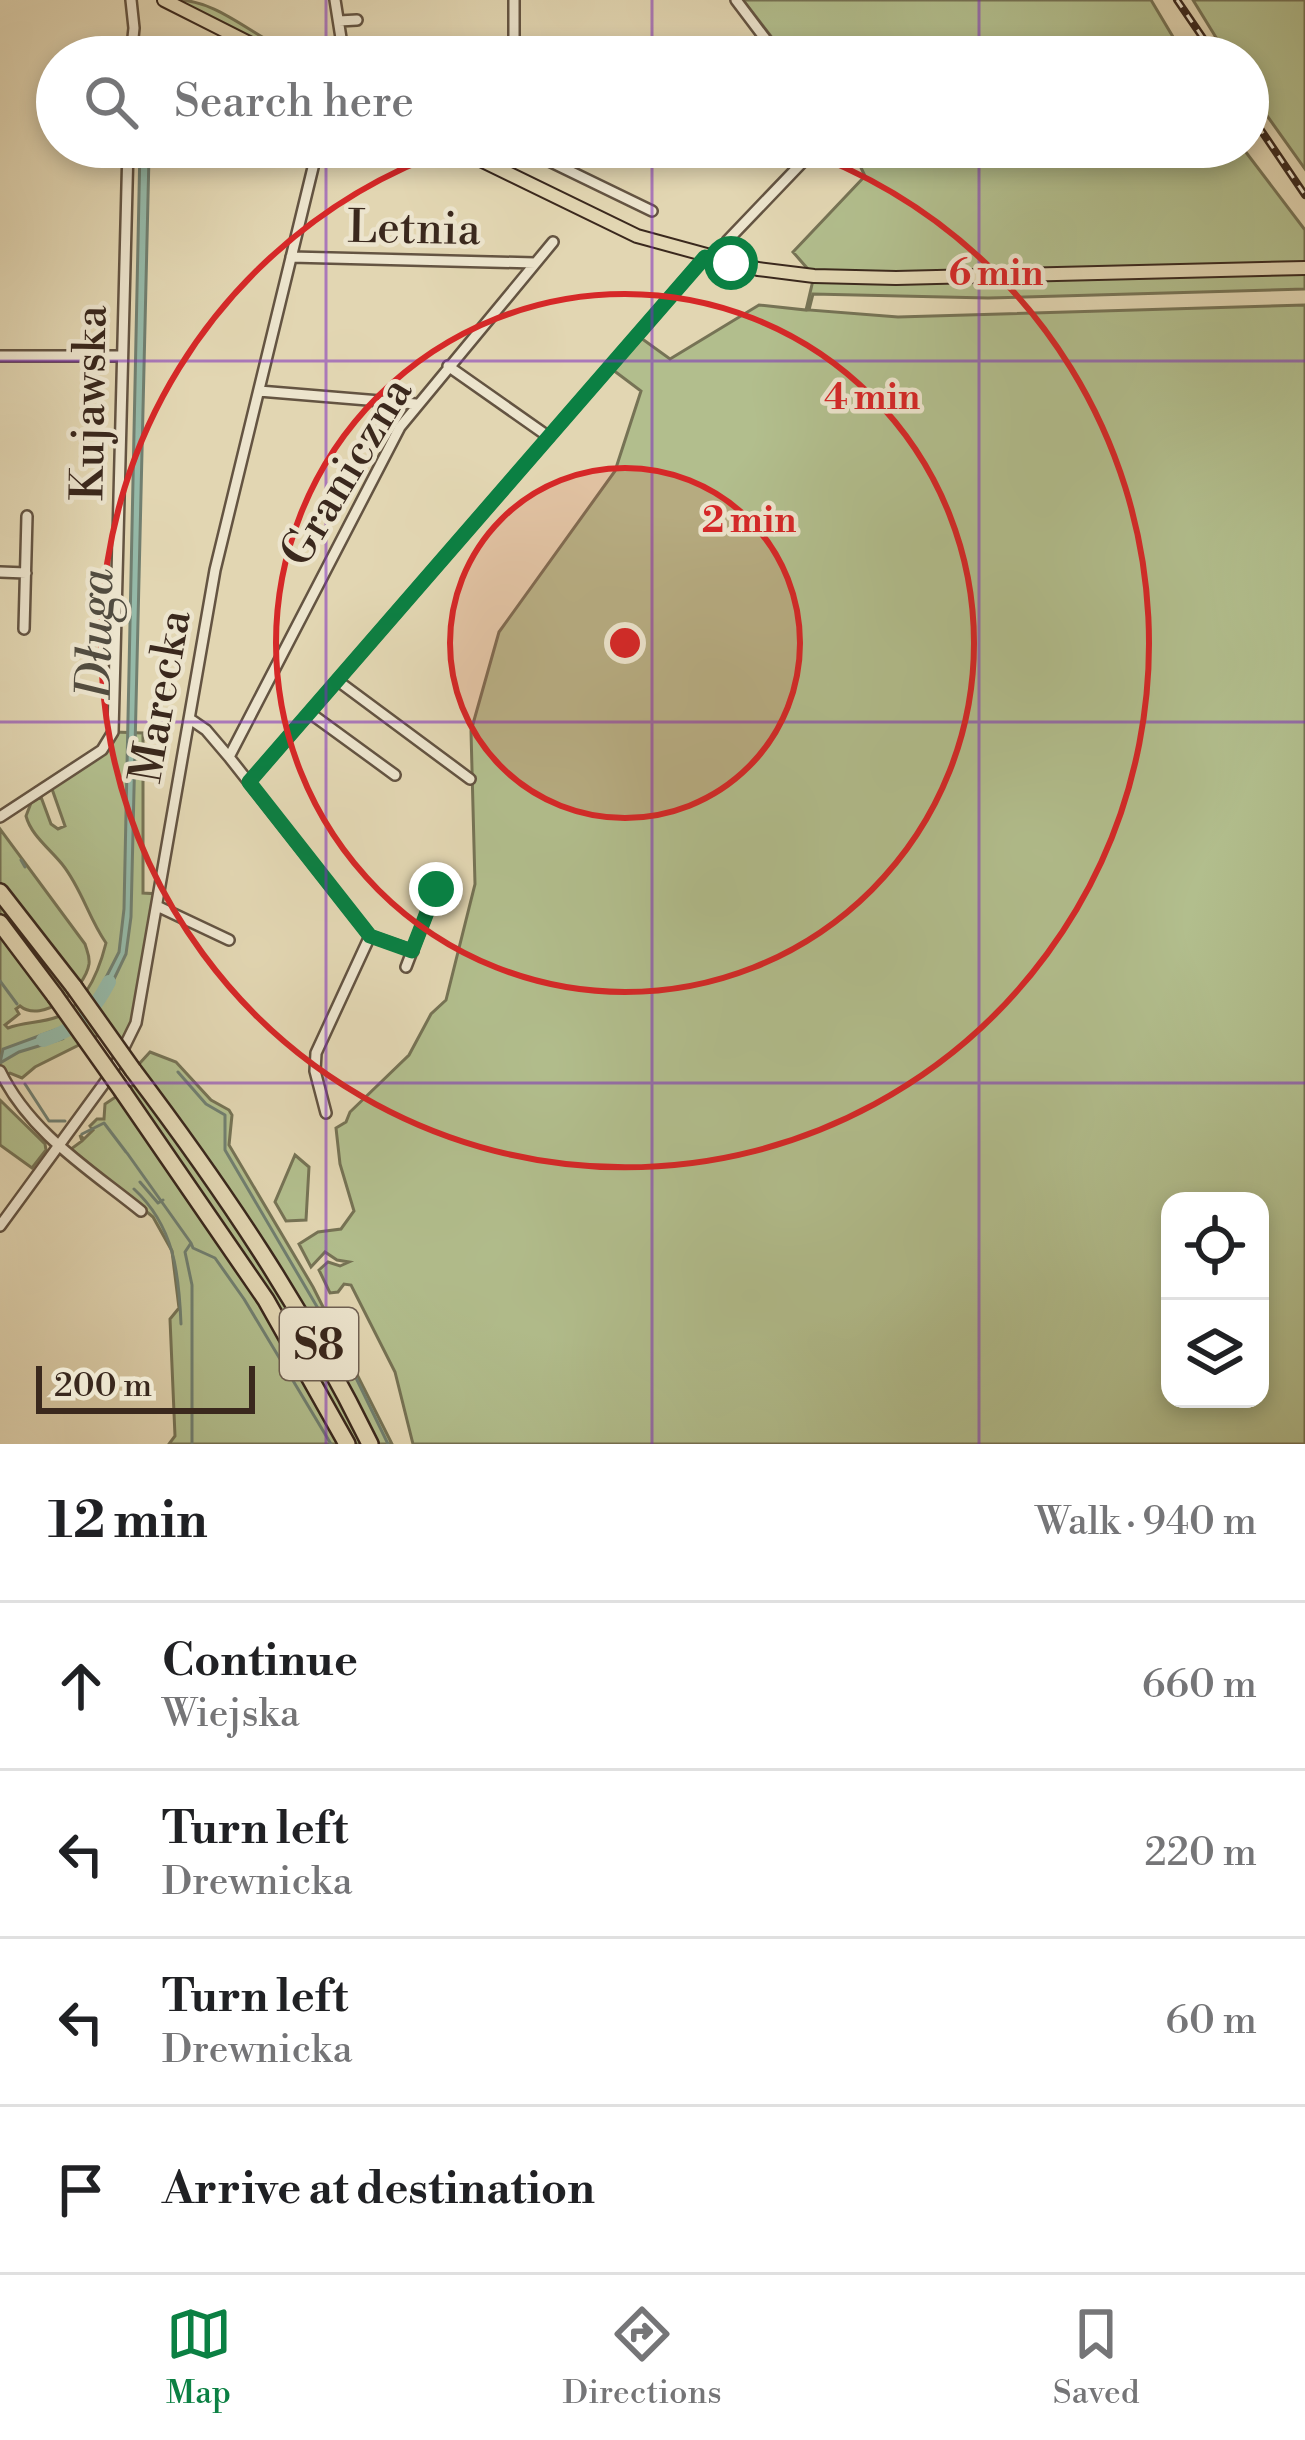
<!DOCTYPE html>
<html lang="en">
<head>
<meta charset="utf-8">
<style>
	:root { --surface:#fff; --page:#f2f2f2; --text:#202124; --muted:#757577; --line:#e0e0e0; --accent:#0b8043 }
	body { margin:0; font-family:"Libre Bodoni",serif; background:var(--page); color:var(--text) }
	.controls { position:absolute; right:36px; bottom:36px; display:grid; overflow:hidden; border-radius:24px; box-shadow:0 6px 18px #0003 }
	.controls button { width:108px; height:108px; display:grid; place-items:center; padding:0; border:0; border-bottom:3px solid var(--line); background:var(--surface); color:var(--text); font:60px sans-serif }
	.scale { position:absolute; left:36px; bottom:30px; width:219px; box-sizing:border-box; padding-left:12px; border:6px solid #3a281d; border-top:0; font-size:33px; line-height:42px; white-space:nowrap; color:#3a281d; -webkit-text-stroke:9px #ece4cd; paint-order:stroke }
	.stop { position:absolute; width:36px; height:36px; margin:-27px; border:9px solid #0b8043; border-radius:50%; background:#fff }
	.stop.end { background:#0b8043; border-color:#fff; box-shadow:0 3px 12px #0008 }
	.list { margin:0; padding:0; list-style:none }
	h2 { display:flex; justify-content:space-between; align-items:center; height:156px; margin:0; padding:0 48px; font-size:51px }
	h2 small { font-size:39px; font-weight:400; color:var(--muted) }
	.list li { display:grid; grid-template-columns:78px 1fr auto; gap:36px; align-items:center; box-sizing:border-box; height:168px; padding:0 48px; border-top:3px solid var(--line) }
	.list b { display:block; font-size:45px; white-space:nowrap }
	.list p { margin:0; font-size:39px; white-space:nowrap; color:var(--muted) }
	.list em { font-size:39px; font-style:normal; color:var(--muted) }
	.icon { flex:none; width:66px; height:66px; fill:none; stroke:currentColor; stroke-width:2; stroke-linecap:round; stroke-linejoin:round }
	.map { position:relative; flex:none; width:1305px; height:1444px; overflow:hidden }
	.search { position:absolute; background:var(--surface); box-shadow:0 6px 18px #0003; left:36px; right:36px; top:36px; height:132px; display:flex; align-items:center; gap:30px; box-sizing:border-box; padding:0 42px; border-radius:66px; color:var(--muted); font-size:45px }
	.sheet { height:828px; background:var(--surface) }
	nav { display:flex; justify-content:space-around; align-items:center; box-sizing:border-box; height:168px; border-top:3px solid var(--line); background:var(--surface); font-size:33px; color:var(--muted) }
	nav a { display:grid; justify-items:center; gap:6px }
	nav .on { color:var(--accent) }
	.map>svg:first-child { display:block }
	.green { fill:#b2be8d; stroke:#767355; stroke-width:3; fill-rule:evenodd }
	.water { fill:#95b9a8; stroke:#717f70; stroke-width:3 }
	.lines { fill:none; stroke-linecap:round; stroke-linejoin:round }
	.stream { stroke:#717f70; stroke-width:3 }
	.river { stroke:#95b9a8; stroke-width:14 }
	.minor-casing { stroke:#645442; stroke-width:14 }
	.major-casing { stroke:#3a281d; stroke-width:16 }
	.highway-casing { stroke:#3a281d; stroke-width:20 }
	.minor { stroke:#ece4cd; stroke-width:9 }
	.major { stroke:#e2d6b2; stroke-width:12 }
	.highway { stroke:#e2d6b2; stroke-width:15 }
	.rail-casing { stroke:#3a281d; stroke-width:8 }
	.rail { stroke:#ece4cd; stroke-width:3; stroke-dasharray:9; stroke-linecap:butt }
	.highway-bridge-casing { stroke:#3a281d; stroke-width:20; stroke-linecap:butt }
	.highway-bridge { stroke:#e2d6b2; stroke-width:15 }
	.route { stroke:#0b8043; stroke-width:15 }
	.grid { fill:none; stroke:#7b2cbf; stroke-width:3; stroke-opacity:0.55 }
	.ring { fill:none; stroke:#d62828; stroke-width:6 }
	.labels { text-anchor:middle; stroke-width:9; stroke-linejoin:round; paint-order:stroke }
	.shield { fill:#ece4cd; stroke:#6f6052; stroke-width:3 }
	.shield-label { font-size:42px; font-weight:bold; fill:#3a281d }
	.street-label { font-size:45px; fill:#3a281d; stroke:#ece4cd }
	.water-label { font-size:48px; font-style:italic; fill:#514c40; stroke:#ece4cd }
	.centre { fill:#d62828; stroke:#ece4cd; stroke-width:6 }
	.ring-label { font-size:36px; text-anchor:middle; font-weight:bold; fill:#d62828; stroke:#ece4cd; stroke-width:9; stroke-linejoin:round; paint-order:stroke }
</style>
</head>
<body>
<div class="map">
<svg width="1305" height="1444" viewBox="0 0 1305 1444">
	<rect width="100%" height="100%" fill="#e2d6b2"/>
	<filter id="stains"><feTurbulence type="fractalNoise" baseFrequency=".00167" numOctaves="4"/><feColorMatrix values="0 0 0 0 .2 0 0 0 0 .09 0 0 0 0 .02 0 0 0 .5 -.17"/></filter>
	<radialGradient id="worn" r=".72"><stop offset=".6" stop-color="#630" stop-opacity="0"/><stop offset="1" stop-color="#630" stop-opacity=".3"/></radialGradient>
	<path class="green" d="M177,0C222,0 259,44 305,57C267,57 211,18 177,0Z
		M743,0H1151L1185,57H787Z
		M1193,0H1305V169L1248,89V57H1228Z
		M851,147H1242L1305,230V289L988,298L813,294L809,310L898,317L1305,305V1444H413L395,1372L351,1285L344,1284L338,1292L330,1293L319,1270L328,1262L340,1266L349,1262L337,1260L325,1252L311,1267L299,1244L318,1232L341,1229L354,1211L340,1164L336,1128L346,1122L350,1112L409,1055L431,1014L446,1000L475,884L471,731L499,632L615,471L641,391L613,370L641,338L670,359L759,305L806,310L814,276L793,252L865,176ZM1170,1201H1260V1399H1170Z
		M113,732L143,733V893L159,894L129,1043L107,1031L35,1067L22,1078L10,1073L0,1077V829L85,944C87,951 90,956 89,964C85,990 42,1024 20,1006L16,1009L19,1014L5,1025L8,1028C23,1022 41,1023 57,1017C86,1005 99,971 106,943C88,917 82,889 62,864C49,848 31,835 26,816L31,803L41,797L51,824L58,829L65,826L52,789L55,782L102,750Z
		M150,1052L176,1062L211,1100L229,1110L232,1115L229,1145L313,1287L392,1444H169L175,1436L170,1319L179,1308L172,1251L153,1217L71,1149L82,1141L80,1135L84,1139L93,1130L90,1126L97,1119H104L105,1104L135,1084L129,1075Z
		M0,1100L45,1144L46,1150L32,1168L0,1145Z
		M295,1155L309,1167L306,1220L286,1221L275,1202Z"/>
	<path class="water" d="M140,147H149V156L131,917L126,954L104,1000L98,993L119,952L124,909Z
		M55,1030L62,1039L19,1052L0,1063L3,1049Z"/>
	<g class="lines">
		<path class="stream" d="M21,860L25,867
			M0,981L17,1004
			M178,1072L206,1104L225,1115V1150L343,1351L388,1444
			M25,1084L49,1121H65
			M82,1134L104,1123L126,1152
			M127,1153L191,1243L185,1252L192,1285V1444
			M140,1182L158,1203L163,1200
			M134,1189C174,1226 179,1273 181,1324
			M191,1243L193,1248L215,1258L244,1299L331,1444"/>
		<path class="river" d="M43,1040C78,1029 92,1014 109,982"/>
		<g class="minor-casing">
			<path id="minor" d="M335,0L344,57
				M736,0L779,57
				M339,21L357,20
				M131,57L134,28L131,0
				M514,57V0
				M520,147L652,211
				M727,241L817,147
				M291,257L535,263
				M0,356H122
				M448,366L549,437
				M259,391L416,404
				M0,572L26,573
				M24,629L27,516
				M338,681L470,779
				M310,713L395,775
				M190,719L206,730L229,757L370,936L413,951
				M229,757L400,427L553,242
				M249,782L705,257
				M0,817L102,750L113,732L128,147
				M157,906L229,940
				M406,967L436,889
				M0,1071C30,1133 89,1169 141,1211
				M326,1113L315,1071L316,1053L370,936
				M0,1226L111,1074L136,1023L215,570L318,147"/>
		</g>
		<g class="major-casing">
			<path id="major" d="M164,0L277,57
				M454,147L637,236L758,269L814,276L896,278L1305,268"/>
		</g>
		<g class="highway-casing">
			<path id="highway" d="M0,892L74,987
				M0,923L55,996
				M133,1070C223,1189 304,1309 370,1444
				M123,1092L266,1300L347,1444"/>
		</g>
		<use href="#minor" class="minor"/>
		<use href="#major" class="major"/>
		<use href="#highway" class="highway"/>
		<g class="rail-casing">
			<path id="rail" d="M1177,0L1216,57
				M1248,111L1305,195"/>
		</g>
		<use href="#rail" class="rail"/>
		<g class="highway-bridge-casing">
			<path id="highway-bridge" d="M74,987L133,1070
				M55,996L123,1092"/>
		</g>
		<use href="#highway-bridge" class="highway-bridge"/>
	</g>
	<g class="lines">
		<path class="route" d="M436,889L412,951L370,936L249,782L705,257L731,263"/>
	</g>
	<path class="grid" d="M326,0V57M652,0V57M979,0V57M326,147V1444M652,147V1444M979,147V1444M0,361H1305M0,722H1305M0,1083H1305"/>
	<circle cx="625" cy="643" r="175" fill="#d62828" fill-opacity=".12"/>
	<g class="ring">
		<circle cx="625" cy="643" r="175"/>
		<circle cx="625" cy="643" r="349"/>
		<path d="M796 148A524 524 0 1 1 454 148"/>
	</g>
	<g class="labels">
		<rect class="shield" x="280" y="1308" width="78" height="72" rx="9"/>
		<g class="shield-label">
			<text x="319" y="1359">S8</text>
		</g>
		<g class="street-label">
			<text transform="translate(414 227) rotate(1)" y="16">Letnia</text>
			<text transform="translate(88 403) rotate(-89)" y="16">Kujawska</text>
			<text transform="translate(345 471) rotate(-59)" y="16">Graniczna</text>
			<text transform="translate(159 696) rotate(-80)" y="16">Marecka</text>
		</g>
		<g class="water-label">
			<text transform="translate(94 634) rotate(-89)" y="17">Długa</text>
		</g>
	</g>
	<circle cx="625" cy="643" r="18" class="centre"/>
	<g class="ring-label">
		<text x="996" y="285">6 min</text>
		<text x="872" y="409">4 min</text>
		<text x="749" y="532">2 min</text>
	</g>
	<rect width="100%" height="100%" filter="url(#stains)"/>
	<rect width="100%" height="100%" fill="url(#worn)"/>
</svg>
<div class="controls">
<button><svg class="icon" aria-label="locate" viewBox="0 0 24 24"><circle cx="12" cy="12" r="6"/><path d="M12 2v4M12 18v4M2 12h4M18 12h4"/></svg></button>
<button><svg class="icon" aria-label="layers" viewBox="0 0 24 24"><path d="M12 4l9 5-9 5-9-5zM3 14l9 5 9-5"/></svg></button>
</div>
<div class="scale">200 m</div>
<div class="stop" style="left:731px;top:263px"></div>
<div class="stop end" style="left:436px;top:889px"></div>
<div class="search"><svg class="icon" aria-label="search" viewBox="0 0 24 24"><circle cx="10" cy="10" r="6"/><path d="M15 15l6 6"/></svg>Search here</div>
</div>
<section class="sheet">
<h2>12 min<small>Walk · 940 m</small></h2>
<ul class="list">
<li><svg class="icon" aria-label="ahead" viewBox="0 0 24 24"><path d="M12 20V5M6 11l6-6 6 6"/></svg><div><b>Continue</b><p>Wiejska</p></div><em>660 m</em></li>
<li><svg class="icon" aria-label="left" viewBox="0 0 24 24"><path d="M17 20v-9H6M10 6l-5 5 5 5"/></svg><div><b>Turn left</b><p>Drewnicka</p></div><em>220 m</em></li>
<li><svg class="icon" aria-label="left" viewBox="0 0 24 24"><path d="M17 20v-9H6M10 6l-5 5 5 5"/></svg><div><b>Turn left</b><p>Drewnicka</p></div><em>60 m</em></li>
<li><svg class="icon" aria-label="arrive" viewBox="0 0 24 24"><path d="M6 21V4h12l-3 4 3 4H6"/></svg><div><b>Arrive at destination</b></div></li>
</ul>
</section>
<nav>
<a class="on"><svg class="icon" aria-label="map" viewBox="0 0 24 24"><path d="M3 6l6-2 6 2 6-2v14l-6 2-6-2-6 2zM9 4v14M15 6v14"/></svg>Map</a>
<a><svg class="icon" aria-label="directions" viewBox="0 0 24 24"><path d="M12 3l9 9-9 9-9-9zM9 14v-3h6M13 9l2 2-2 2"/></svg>Directions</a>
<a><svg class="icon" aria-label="saved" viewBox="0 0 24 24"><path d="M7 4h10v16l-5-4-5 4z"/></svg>Saved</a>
</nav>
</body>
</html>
